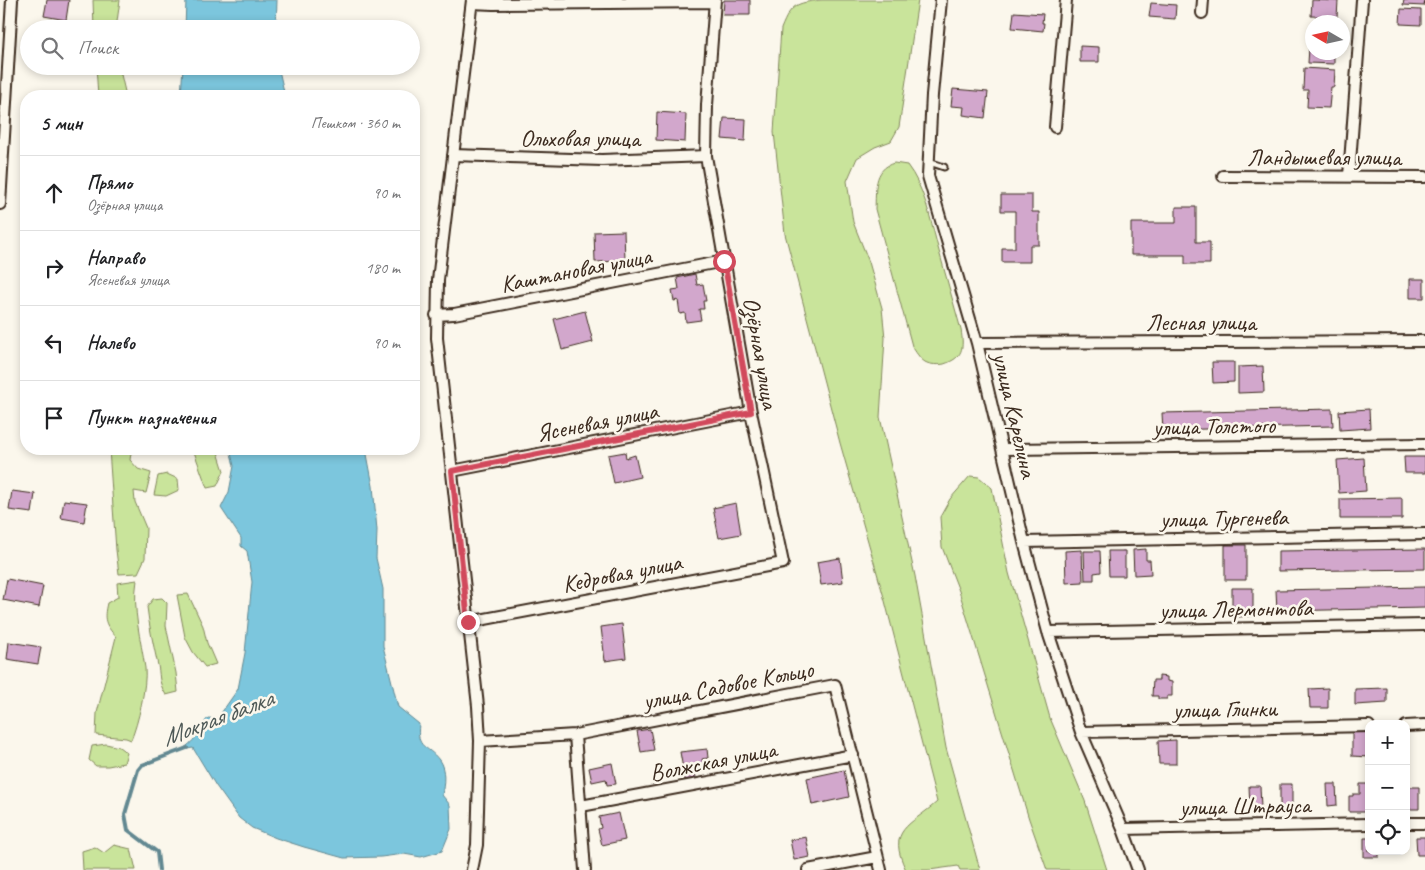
<!DOCTYPE html>
<html lang="ru">
<head>
<meta charset="utf-8">
<style>
	:root { --surface:#fff; --page:#f6f6f6; --text:#202124; --muted:#757577; --line:#e0e0e0 }
	body { margin:0; font-family:Caveat,sans-serif; background:var(--page); color:var(--text) }
	.controls { position:absolute; right:15px; bottom:15px; display:grid; overflow:hidden; border-radius:10px; box-shadow:0 2px 8px #0003 }
	.controls button { width:45px; height:45px; display:grid; place-items:center; padding:0; border:0; border-bottom:1px solid var(--line); background:var(--surface); color:var(--text); font:25px sans-serif }
	.compass { position:absolute; left:1305px; top:15px; width:45px; height:45px; border-radius:50%; background:var(--surface); box-shadow:0 2px 8px #0003; rotate:279deg }
	.stop { position:absolute; width:15px; height:15px; margin:-11px; border:4px solid #d1495b; border-radius:50%; background:#fff }
	.stop.end { background:#d1495b; border-color:#fff; box-shadow:0 1px 5px #0008 }
	.list { margin:0; padding:0; list-style:none }
	h2 { display:flex; justify-content:space-between; align-items:center; height:65px; margin:0; padding:0 20px; font-size:21px }
	h2 small { font-size:16px; font-weight:400; color:var(--muted) }
	.list li { display:grid; grid-template-columns:32px 1fr auto; gap:15px; align-items:center; box-sizing:border-box; height:75px; padding:0 20px; border-top:1px solid var(--line) }
	.list b { display:block; font-size:19px; white-space:nowrap }
	.list p { margin:0; font-size:16px; white-space:nowrap; color:var(--muted) }
	.list em { font-size:16px; font-style:normal; color:var(--muted) }
	.icon { flex:none; width:28px; height:28px; fill:none; stroke:currentColor; stroke-width:2; stroke-linecap:round; stroke-linejoin:round }
	.map { position:relative; flex:none; width:1425px; height:870px; overflow:hidden }
	.search { position:absolute; background:var(--surface); box-shadow:0 2px 8px #0003; left:20px; top:20px; width:400px; height:55px; display:flex; align-items:center; gap:12px; box-sizing:border-box; padding:0 18px; border-radius:28px; color:var(--muted); font-size:19px }
	.panel { position:absolute; background:var(--surface); box-shadow:0 2px 8px #0003; left:20px; top:90px; width:400px; height:365px; border-radius:20px }
	.map>svg:first-child { display:block }
	.green { fill:#c9e49b; stroke:#82875c }
	.water { fill:#7cc6dd; stroke:#628891 }
	.lines { fill:none; stroke-linecap:round; stroke-linejoin:round }
	.stream { stroke:#628891; stroke-width:4 }
	.building { fill:#d2a7cc; stroke:#3b2a1e }
	.lane-casing { stroke:#3b2a1e; stroke-width:9 }
	.street-casing { stroke:#3b2a1e; stroke-width:14 }
	.lane { stroke:#fbf7ec; stroke-width:5 }
	.street { stroke:#fbf7ec; stroke-width:10 }
	.route { stroke:#d1495b; stroke-width:6 }
	.labels { text-anchor:middle; stroke-width:5; stroke-linejoin:round; paint-order:stroke }
	.street-label { font-size:24px; fill:#3b2a1e; stroke:#fbf7ec }
	.water-label { font-size:25px; font-style:italic; fill:#4e5957; stroke:#fbf7ec }
</style>
</head>
<body>
<div class="map">
<svg width="1425" height="870" viewBox="0 0 1425 870">
	<rect width="100%" height="100%" fill="#fbf7ec"/>
	<filter id="ink" filterUnits="userSpaceOnUse"><feTurbulence type="fractalNoise" baseFrequency=".02" numOctaves="2"/><feDisplacementMap in="SourceGraphic" scale="10" xChannelSelector="R" yChannelSelector="G"/><feConvolveMatrix kernelMatrix="1 2 1 2 8 2 1 2 1" color-interpolation-filters="sRGB"/></filter>
	<g filter="url(#ink)">
		<path class="green" d="M93,0H120L116,29H94Z
			M821,0H918L899,127L891,141L875,147L857,158L847,181L853,222L869,262L882,308L885,338L880,417L915,576L946,748L980,870H960L958,866L929,870H906C886,829 910,826 937,802L885,601L840,443L785,234L774,132L781,29C791,4 796,3 821,0Z
			M96,66H119L126,96H98Z
			M894,163L907,165C924,187 930,217 937,244C945,273 953,301 961,330C964,348 963,358 944,364C939,365 930,365 925,362C920,359 915,351 912,346L875,209C876,191 873,169 894,163Z
			M109,449H129L131,453L130,460L138,469L151,473L146,493L134,491L135,502L146,528L145,558L138,573L119,574L116,550Z
			M193,449H217L224,471L217,486L207,488Z
			M167,474L178,479L179,490L166,496L154,495L158,476Z
			M970,476L979,477L992,488L1009,573L1050,718L1085,801L1107,870H1047L1029,819L959,591L942,547L940,517L950,499Z
			M137,580C132,609 141,640 145,668C147,685 138,724 131,740L126,738L96,735L97,713L116,637C105,624 103,620 107,603L118,597L117,583Z
			M188,594L203,626L207,643L216,664L205,667L193,652L185,637L177,595Z
			M162,598L167,603L166,626L176,673L178,692L166,695C157,680 161,676 157,661C153,643 149,625 147,607L153,599Z
			M106,744L119,747L127,753L124,763L108,766H96L89,760L92,746Z
			M114,845L131,849L136,870H83L82,851L95,847L104,853Z"/>
		<path class="water" d="M186,0H277L276,29H185Z
			M183,66H278L285,96H181Z
			M230,449H366L373,486L377,530L376,558L383,589V646L398,707L419,724C416,750 427,744 439,760C446,770 444,784 442,795L450,805L451,829L442,851L421,857L404,854L381,857L344,858L304,847L276,838L252,828L239,818L216,786L193,748L181,750C199,739 196,732 208,718L217,719L238,689L245,653L252,582L247,551L241,546V538L221,508L229,492L234,466Z"/>
		<g class="lines">
			<path class="stream" d="M159,870L157,852L128,830L125,814L138,770L142,765L187,748"/>
		</g>
		<path class="building" d="M47,0H69L66,20L44,16Z
			M724,0H750V15H723Z
			M1312,0L1338,1L1337,17L1311,16Z
			M1404,0H1425L1424,6L1403,5Z
			M1151,3L1176,5L1175,19L1149,17Z
			M1401,9L1421,10V25L1400,24Z
			M1014,12L1043,14L1042,23H1044L1043,31L1012,28Z
			M1080,46L1099,47V62H1080Z
			M1309,47H1312V52H1334V64L1308,63Z
			M1304,68L1335,70L1334,87H1331L1329,108L1307,107L1308,90H1303Z
			M953,89L988,92L985,118L963,115L964,107L951,106Z
			M657,112L686,114L685,142L656,140Z
			M724,118L746,119L745,141L722,139Z
			M1001,195H1032V212H1039V245H1030V262H1002V248H1015V211H1001Z
			M1176,207H1196V242H1210V264H1185V255H1131V223H1176Z
			M624,231L625,261L595,262L594,232Z
			M695,274L697,285L703,284L706,301H703L704,309H699L701,320L686,322L685,313L680,314L678,300L674,301L672,290L679,289L677,278Z
			M1410,279H1424V298H1410Z
			M585,311L593,342L562,350L554,319Z
			M1212,362H1234V382L1213,383Z
			M1263,366L1264,392L1238,393V367Z
			M1332,409L1333,426L1163,430L1162,413Z
			M1369,409L1370,428L1340,430L1339,411Z
			M625,452L626,458L635,455L640,477L614,483L608,455Z
			M1404,457H1425V473H1405Z
			M1364,458L1366,491L1339,493L1337,460Z
			M12,491L35,494L32,513L9,510Z
			M1402,498V519H1340V499Z
			M64,500L87,503L84,522L61,518Z
			M736,503L741,534L719,538L713,508Z
			M1225,545H1246V580H1225Z
			M1146,549V560H1150L1151,574L1134,575L1133,550Z
			M1425,549V569L1278,571V551Z
			M1082,550L1083,582L1066,583L1065,551Z
			M1084,551H1100L1101,572L1094,573V580H1085Z
			M1108,551H1125V576H1109Z
			M840,558L843,582L821,585L817,562Z
			M7,579L43,586L39,607L3,600Z
			M1425,587V608L1277,611L1276,590Z
			M1232,588H1253V616L1236,617V606H1232Z
			M622,624L626,658L605,661L601,627Z
			M9,642L41,647L38,664L7,659Z
			M1159,676L1167,677V681L1172,682V696H1167V699H1158V696H1152L1153,680H1159Z
			M1328,688V708H1310L1309,689Z
			M1387,688V703L1355,705V689Z
			M650,729L654,750L641,752L637,731Z
			M1352,732H1369V757L1352,756Z
			M1176,740V764H1159L1158,741Z
			M707,749L708,758L702,759L704,768L695,770L696,778L685,780L680,752Z
			M612,763L616,784L607,785L606,779L592,782L589,768Z
			M844,770L849,797L812,805L807,778Z
			M1280,784H1292V808H1280Z
			M1327,784H1336L1337,805L1328,806Z
			M1360,784H1369V812H1349V796H1353V794H1360Z
			M1249,786H1260L1261,808H1250Z
			M1409,787H1419V809H1409Z
			M619,813L625,840L602,845L598,829L601,828L599,817Z
			M806,837L810,857L794,860L790,840Z
			M1416,837H1425V855H1417Z
			M1364,838H1369V851H1379V857H1364Z"/>
		<g class="lines">
			<g class="lane-casing">
				<path id="lane" d="M929,162L944,167"/>
			</g>
			<g class="street-casing">
				<path id="street" d="M941,0L932,95L928,176L977,343L1024,542L1048,632L1081,732L1123,829L1138,870
					M472,3L493,4L714,2
					M1202,13L1203,0
					M1055,127L1066,0
					M453,155L602,160L706,156
					M1223,176L1425,177
					M1349,176L1362,0
					M0,204L12,0
					M436,315L454,314L724,261
					M977,343L1425,341
					M1003,449L1425,444
					M452,471L751,412
					M1024,542L1425,534
					M469,622L783,563L751,412L706,156L707,105L715,0
					M1048,632L1425,625
					M1406,726L1425,725
					M1081,732L1369,726
					M575,735L585,870
					M480,741L575,735L835,685L881,870
					M581,806L853,755
					M1406,823H1425
					M1123,829L1369,824
					M472,870L477,845L480,741L478,706L437,338L438,280L472,0
					M808,870L877,857"/>
			</g>
			<use href="#lane" class="lane"/>
			<use href="#street" class="street"/>
		</g>
	</g>
	<g class="lines" filter="url(#ink)">
		<path class="route" d="M468,622L452,471L751,412L724,261"/>
	</g>
	<g class="labels">
		<g class="street-label">
			<text x="580" y="146">Ольховая улица</text>
			<text x="1324" y="165">Ландышевая улица</text>
			<text transform="translate(576 270) rotate(-11)" y="8">Каштановая улица</text>
			<text x="1201" y="330">Лесная улица</text>
			<text transform="translate(761 353) rotate(80)" y="8">Озёрная улица</text>
			<text transform="translate(1015 415) rotate(77)" y="8">улица Карелина</text>
			<text transform="translate(597 422) rotate(-11)" y="8">Ясеневая улица</text>
			<text transform="translate(1214 426) rotate(-1)" y="8">улица Толстого</text>
			<text transform="translate(1224 518) rotate(-1)" y="8">улица Тургенева</text>
			<text transform="translate(622 573) rotate(-11)" y="8">Кедровая улица</text>
			<text transform="translate(1236 609) rotate(-1)" y="8">улица Лермонтова</text>
			<text transform="translate(728 685) rotate(-11)" y="8">улица Садовое Кольцо</text>
			<text transform="translate(1225 709) rotate(-1)" y="8">улица Глинки</text>
			<text transform="translate(713 761) rotate(-11)" y="8">Волжская улица</text>
			<text transform="translate(1245 806) rotate(-1)" y="8">улица Штрауса</text>
		</g>
		<g class="water-label">
			<text transform="translate(217 717) rotate(-21)" y="9">Мокрая балка</text>
		</g>
	</g>
</svg>
<div class="controls">
<button>+</button>
<button>−</button>
<button><svg class="icon" aria-label="locate" viewBox="0 0 24 24"><circle cx="12" cy="12" r="6"/><path d="M12 2v4M12 18v4M2 12h4M18 12h4"/></svg></button>
</div>
<svg class="compass" viewBox="-18 -18 36 36"><path d="M0-13l5 13h-10z" fill="#e53935"/><path d="M0 13l5-13h-10z" fill="#757577"/></svg>
<div class="stop" style="left:724px;top:261px"></div>
<div class="stop end" style="left:468px;top:622px"></div>
<div class="search"><svg class="icon" aria-label="search" viewBox="0 0 24 24"><circle cx="10" cy="10" r="6"/><path d="M15 15l6 6"/></svg>Поиск</div>
<section class="panel">
<h2>5 мин<small>Пешком · 360 m</small></h2>
<ul class="list">
<li><svg class="icon" aria-label="ahead" viewBox="0 0 24 24"><path d="M12 20V5M6 11l6-6 6 6"/></svg><div><b>Прямо</b><p>Озёрная улица</p></div><em>90 m</em></li>
<li><svg class="icon" aria-label="right" viewBox="0 0 24 24"><path d="M7 20v-9h11M14 6l5 5-5 5"/></svg><div><b>Направо</b><p>Ясеневая улица</p></div><em>180 m</em></li>
<li><svg class="icon" aria-label="left" viewBox="0 0 24 24"><path d="M17 20v-9H6M10 6l-5 5 5 5"/></svg><div><b>Налево</b></div><em>90 m</em></li>
<li><svg class="icon" aria-label="arrive" viewBox="0 0 24 24"><path d="M6 21V4h12l-3 4 3 4H6"/></svg><div><b>Пункт назначения</b></div></li>
</ul>
</section>
</div>
</body>
</html>
